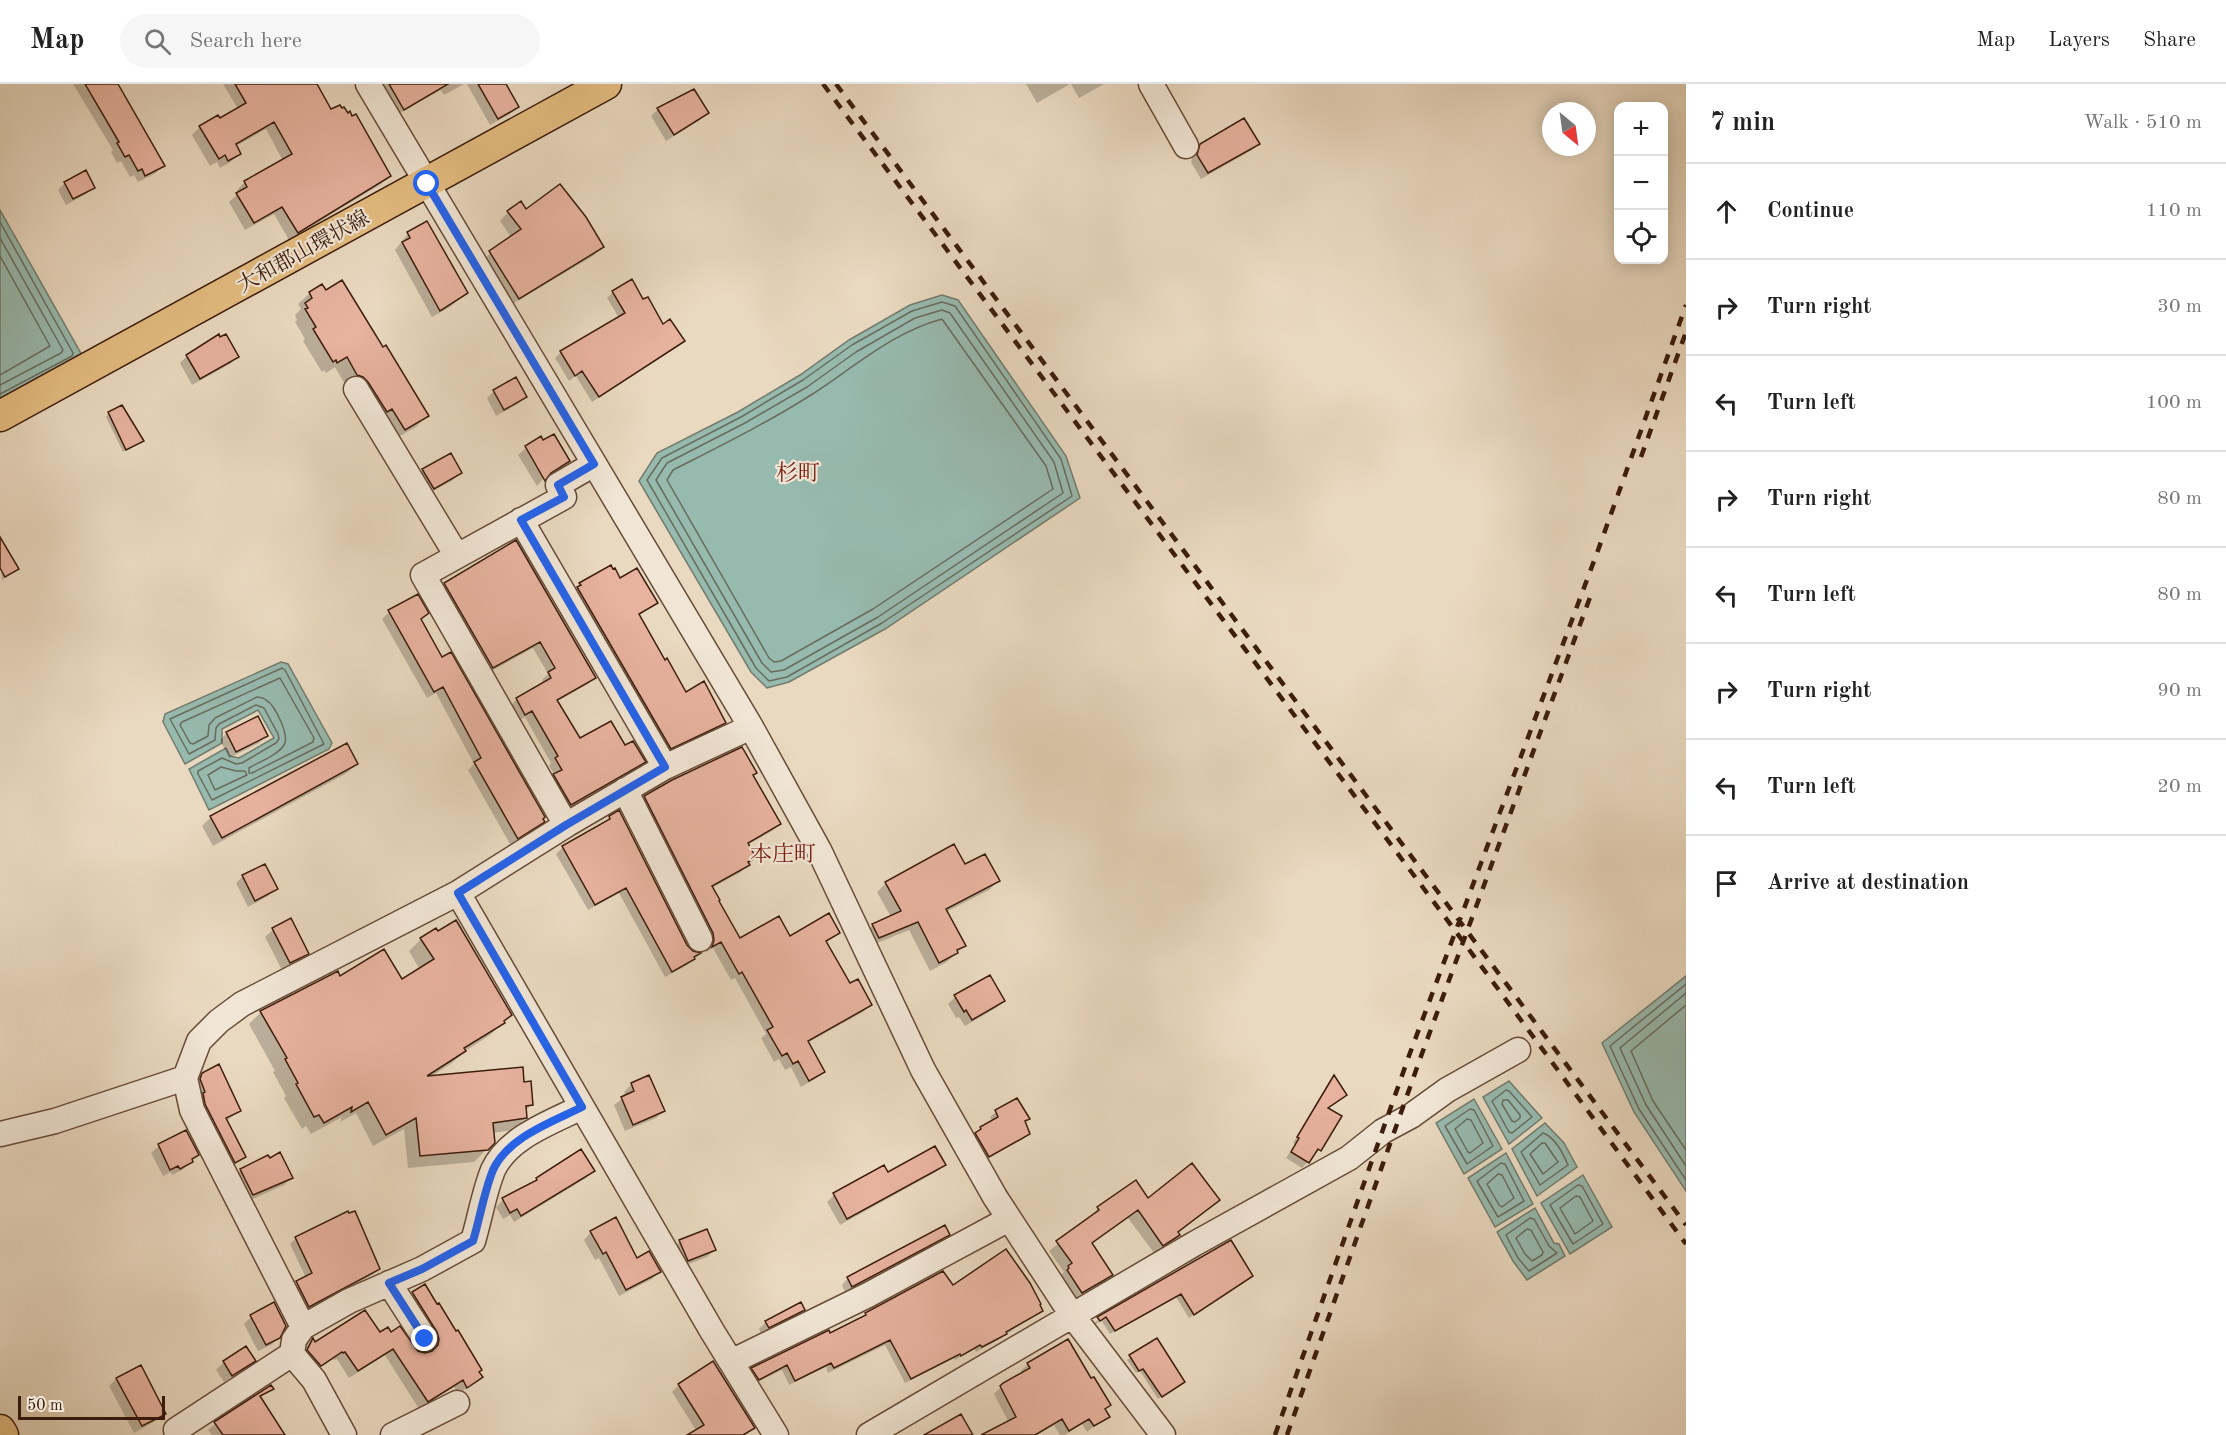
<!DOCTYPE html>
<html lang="en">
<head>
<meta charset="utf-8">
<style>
	:root { --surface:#fff; --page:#f6f6f6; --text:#222; --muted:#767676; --line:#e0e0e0 }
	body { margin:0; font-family:"Old Standard TT","Noto Serif JP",serif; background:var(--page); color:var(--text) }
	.controls { position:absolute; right:18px; top:18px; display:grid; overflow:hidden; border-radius:12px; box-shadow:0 3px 15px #0003 }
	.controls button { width:54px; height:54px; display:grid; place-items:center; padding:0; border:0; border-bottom:2px solid var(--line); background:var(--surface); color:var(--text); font:30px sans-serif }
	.compass { position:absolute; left:1542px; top:18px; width:54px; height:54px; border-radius:50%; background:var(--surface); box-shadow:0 3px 15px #0003; rotate:151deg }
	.scale { position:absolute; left:18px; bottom:15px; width:147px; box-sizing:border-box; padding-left:6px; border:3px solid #3c1c0b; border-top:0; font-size:16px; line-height:21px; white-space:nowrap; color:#3c1c0b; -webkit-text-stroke:4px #f1e6d6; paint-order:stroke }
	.stop { position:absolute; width:18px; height:18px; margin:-14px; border:4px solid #2563eb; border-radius:50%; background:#fff }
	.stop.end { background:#2563eb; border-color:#fff; box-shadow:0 2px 6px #0008 }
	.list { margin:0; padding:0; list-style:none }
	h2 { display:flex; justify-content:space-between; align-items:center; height:78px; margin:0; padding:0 24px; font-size:26px }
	h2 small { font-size:20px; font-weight:400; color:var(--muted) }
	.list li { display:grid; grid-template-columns:39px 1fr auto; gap:18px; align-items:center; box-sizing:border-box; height:96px; padding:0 24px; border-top:2px solid var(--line) }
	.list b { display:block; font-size:22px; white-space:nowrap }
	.list em { font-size:20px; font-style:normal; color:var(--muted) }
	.icon { flex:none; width:33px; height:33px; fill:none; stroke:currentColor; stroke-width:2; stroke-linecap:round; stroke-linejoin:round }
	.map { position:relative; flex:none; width:1686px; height:1351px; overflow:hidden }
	header { display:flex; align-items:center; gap:36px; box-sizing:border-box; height:84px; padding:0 30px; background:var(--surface); border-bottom:2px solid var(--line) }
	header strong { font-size:28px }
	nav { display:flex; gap:33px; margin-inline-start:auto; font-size:21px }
	.search { width:420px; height:54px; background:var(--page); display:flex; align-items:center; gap:15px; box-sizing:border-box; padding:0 21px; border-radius:33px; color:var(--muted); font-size:22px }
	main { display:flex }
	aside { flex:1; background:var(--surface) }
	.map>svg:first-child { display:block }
	.water { fill:#97baaf; stroke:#737b6d; stroke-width:1.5 }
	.shadow { fill:#0003 }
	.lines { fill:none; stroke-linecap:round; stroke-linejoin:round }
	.shore { stroke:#6a6b5d; stroke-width:1.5 }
	.building { fill:#e7b29e; stroke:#3c1c0b; stroke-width:1.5 }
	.minor-casing { stroke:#674b38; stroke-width:27 }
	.major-casing { stroke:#3c1c0b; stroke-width:33 }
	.minor { stroke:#f1e6d6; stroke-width:24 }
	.major { stroke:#e4bc80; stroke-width:30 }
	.rail { stroke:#3c1c0b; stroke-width:4.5; stroke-dasharray:10 10; stroke-linecap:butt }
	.route { stroke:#2563eb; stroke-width:8 }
	.labels { text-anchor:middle; stroke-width:4.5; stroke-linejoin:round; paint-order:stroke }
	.street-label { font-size:21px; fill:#3c1c0b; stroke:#f1e6d6 }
	.neighbourhood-label { font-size:22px; fill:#7a1f14; stroke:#f1e6d6 }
</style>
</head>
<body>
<header>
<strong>Map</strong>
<div class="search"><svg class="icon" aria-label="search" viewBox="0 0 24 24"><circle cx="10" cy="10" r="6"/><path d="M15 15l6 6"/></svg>Search here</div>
<nav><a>Map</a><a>Layers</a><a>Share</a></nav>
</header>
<main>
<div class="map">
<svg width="1686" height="1351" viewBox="0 0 1686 1351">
	<rect width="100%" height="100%" fill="#e9d9c0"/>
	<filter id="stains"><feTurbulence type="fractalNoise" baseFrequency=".00333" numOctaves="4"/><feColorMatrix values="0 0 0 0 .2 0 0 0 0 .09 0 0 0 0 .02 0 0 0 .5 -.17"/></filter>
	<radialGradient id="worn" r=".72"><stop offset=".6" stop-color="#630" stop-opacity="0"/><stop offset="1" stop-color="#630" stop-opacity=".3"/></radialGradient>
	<path class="water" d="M0,126L83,273L0,316Z
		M942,211L958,216L1066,372L1080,414L885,545L789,598L767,604L751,588L639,397L657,369L738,328L800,291L849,256L910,221Z
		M281,578L288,580L332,659L329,665L209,726L189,685L226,664L230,672L239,674L274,654L258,626L222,645V659L185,680L163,638L165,630Z
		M1686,892V1107L1634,1028L1602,959Z
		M1509,997L1542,1034L1509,1060L1483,1013Z
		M1474,1015L1502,1065L1464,1090L1436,1039Z
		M1545,1039L1564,1059L1577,1083L1537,1112L1512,1065Z
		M1506,1069L1533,1120L1495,1143L1468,1094Z
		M1583,1091L1612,1143L1570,1170L1541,1119Z
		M1535,1124L1554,1159L1559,1160L1565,1172L1527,1196L1513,1177L1497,1148Z"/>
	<path class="shadow" d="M73,0H117L163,81L156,89L138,98L134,91L130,93L121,77L117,79L111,68L113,66Z
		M223,0H315L331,27L389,92L381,100L289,156L274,130L245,146L229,118L239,109L237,106L245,98L283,77L266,45L236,62L240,69L232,77L220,84L217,78L210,82L192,51L200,43L220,36L238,25Z
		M373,0H464L444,11L441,6L393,33Z
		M467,0H504L517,23L510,30L490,41Z
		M1026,0H1070L1037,19Z
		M1071,0H1104L1079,14Z
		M658,25L707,29L700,36L666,57L651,32Z
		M1258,60L1252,66L1201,95L1191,78L1194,68L1201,62Z
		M65,99L93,103L86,110L66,121L58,106Z
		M525,127L602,163L593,172L509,222L481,177L511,153L500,137L508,128Z
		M408,150L466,209L450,223L432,233L395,166Z
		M613,208L642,217L662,242L683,257L677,263L592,318L576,292L569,297L555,274L561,268L619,234L607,214Z
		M310,209L427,331L416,343L393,356L346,302L335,283L326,289L324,286L322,288L303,257L305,255L295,238L297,236L295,231L301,225L298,220Z
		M187,272L237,273L230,280L192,301L180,279Z
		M494,307L525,313L518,320L496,332L487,314Z
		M109,329L139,359L123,368L106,333Z
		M541,355L568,377L561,384L545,393L537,402L518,371L526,364Z
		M423,386L460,389L453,396L426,411L416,393Z
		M0,476L17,485L2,496Z
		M476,482L594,593L588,600L556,618L579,656L624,663L644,678L637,684L564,727L548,698L555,691L549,682L551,679L525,633L518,637L510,622L517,615L544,599L542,596L548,590L533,564L486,590L438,507L445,500Z
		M620,496L656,519L638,532L664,578L685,610L724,639L718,645L664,670L574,506L580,500Z
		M389,528L420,536L543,737L536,744L510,760L468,686L474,680L436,609L427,614L382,535Z
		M227,649L266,651L259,659L229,674L220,656Z
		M357,680L347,689L213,762L202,742L211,733Z
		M752,691L779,740L772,747L747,761L754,774L741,788L712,804L717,817L740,856L838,849L825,859L849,901L871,920L863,928L807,959L823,988L815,995L801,1003L791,983L785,986L779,975L774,978L761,954L766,950L735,894L731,896L713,864L706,868V856L637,720L645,713Z
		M610,733L686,862L692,869L698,870L687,881L665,893L619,809L588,826L556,770L563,763L603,740Z
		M964,782L998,797L989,806L946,828L964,861L947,878L930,887L909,846L870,862L864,850L873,841L891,833L877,808L886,799Z
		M243,792L276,805L268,812L248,823L236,799Z
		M290,836L307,869L300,877L282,886L265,853L273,846Z
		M421,855L511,931L490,951L464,968L452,979L430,993L523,999L532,1020L525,1027V1034L513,1046L492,1049L487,1065L474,1078L408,1084L404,1045L373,1062L356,1029L340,1038L342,1033L311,1050L306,1042L302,1045L284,1014L286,1012L273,988L275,987L249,940L261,928L340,894L402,897L420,886L409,867Z
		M955,913L1003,917L996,924L965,942L959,933L956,934L948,920Z
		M203,990L240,1027L226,1037L245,1073L229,1084L200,1027L196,997Z
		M1334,994L1345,1011L1327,1025L1319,1066L1302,1084L1286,1074L1295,1060L1293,1059L1329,999Z
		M632,1000L663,1027L656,1034L625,1047L614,1021L626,1012L624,1008Z
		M996,1028L1028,1034L1024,1038L1028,1050L1023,1055L983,1077L971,1055L981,1044L993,1038L990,1033Z
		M186,1048L197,1070L184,1085L172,1091L171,1088L163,1092L151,1069L159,1062Z
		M944,1081L936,1088L840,1141L827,1118L834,1111L887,1090Z
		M241,1086L291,1094L284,1101L246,1118L234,1093Z
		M593,1087L586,1094L514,1138L510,1131L503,1135L496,1123L503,1116L537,1095Z
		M1147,1116H1218L1177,1149L1179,1151L1170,1160L1154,1169L1128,1134L1091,1160L1111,1191L1103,1199L1073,1217L1060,1192L1064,1188L1049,1167L1090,1134L1098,1124Z
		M348,1131L379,1185L372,1191L303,1228L291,1205L306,1194L290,1160L296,1154Z
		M706,1147L714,1166L707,1173L681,1183L672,1165L680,1157Z
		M591,1148L637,1176L659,1188L652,1195L619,1212L599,1174L595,1176L584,1156Z
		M948,1150L942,1157L845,1208L842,1201L848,1194Z
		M1231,1158L1247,1196L1189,1234L1176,1213L1110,1250L1101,1236L1095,1241L1094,1239Z
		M424,1202L481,1293L459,1310L454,1303L419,1325L385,1271L349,1294L337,1275L334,1276L333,1275L312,1289L300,1274L305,1264L312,1256L315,1260L379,1250L417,1269L426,1271L431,1269L432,1264L405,1217Z
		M952,1203L1041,1226L1000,1255L976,1268L974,1265L955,1276L954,1274L905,1299L885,1261L828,1289L826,1283L789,1301L782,1286L753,1300L747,1291L752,1285L860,1235L866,1230Z
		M803,1226L796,1233L761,1250L759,1245L766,1238Z
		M251,1233L279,1253L271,1261L258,1267L244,1240Z
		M1156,1256L1180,1301L1158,1315L1140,1287L1136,1289L1127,1276Z
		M246,1264L254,1277L224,1298L216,1286L223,1279Z
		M1028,1280L1091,1297L1109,1321L1104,1326L1108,1332L1087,1348L1082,1340L1065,1351H1060L1054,1341L1037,1351H984L1009,1339L994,1310L1001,1303L1023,1290L1021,1287Z
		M140,1283L164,1329L157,1336L134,1349L109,1302L116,1295Z
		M679,1301L753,1344L746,1351H699L672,1308Z
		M271,1303L272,1304L260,1314L279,1351H212L208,1346L215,1340Z"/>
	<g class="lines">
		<path class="shore" d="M0,138L73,269L72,272L0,310
			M0,154L63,266L61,269L0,301
			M0,172L50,262L0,291
			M942,218L955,222L1061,375L1072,412L882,539L787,593L769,597L756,584L647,396L662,374L741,333L803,296L852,261L912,227Z
			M942,226L950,229L1054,378L1063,409L878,533L784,586L771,588L762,579L656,396L667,379L745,339L807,303L856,268L915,234Z
			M942,235L1046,382L1053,405L873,525L781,577L774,578L769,574L667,396L673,386C720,362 767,339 811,311C853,284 893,248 942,235Z
			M282,584L285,586L324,660L212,716L198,690V687L222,674L236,680L242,679L276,659L279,655L278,650L264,624L256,621L219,640L216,644L215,656L189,670L170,635Z
			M280,594L314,654L313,658L252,689H249V684C259,678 278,671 284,661C290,652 275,621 266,616C263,613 261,614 257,613L215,634L209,641L208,652L193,660L190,659L180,641L182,638Z
			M221,683L236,687H245L247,691L215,706L208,691Z
			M1686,900L1610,962L1639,1025L1686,1096
			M1686,909L1620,964L1646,1021L1686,1082
			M1686,921L1631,967L1653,1017L1686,1066
			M1506,1006L1509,1007L1532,1033L1512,1049L1509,1048L1492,1017Z
			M1503,1016H1508L1520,1031V1034L1515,1038L1512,1037L1502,1020Z
			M1470,1025L1474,1026L1493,1062L1467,1080L1445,1042Z
			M1467,1035L1471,1036L1483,1059L1470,1069L1468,1068L1455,1045Z
			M1543,1049C1555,1053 1563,1069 1568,1081L1540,1101L1521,1068Z
			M1542,1059H1545L1558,1078L1543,1090L1530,1070Z
			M1501,1079L1505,1080L1524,1117L1498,1133L1477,1097Z
			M1498,1090L1502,1091L1514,1114L1502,1123L1499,1121L1487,1100Z
			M1578,1101L1582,1102L1603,1140L1573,1160L1550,1121Z
			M1576,1112L1580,1113L1593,1137L1575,1150L1560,1124Z
			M1530,1134L1534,1135L1549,1162L1557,1169L1529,1187L1518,1174L1506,1151Z
			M1527,1145L1531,1146L1543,1168L1542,1171L1532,1177L1525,1170L1516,1154Z"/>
	</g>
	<path class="building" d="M85,0H118L165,82L145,92L142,85L138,87L129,71L125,73L117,59L119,58Z
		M235,0H317L331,25L340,21L342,24L344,23L348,29L350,27L352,32L356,30L391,92L298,149L282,123L254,139L236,109L247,103L244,97L292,70L274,38L236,60L241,70L228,77L225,71L219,75L199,42L218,31L220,34L246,19Z
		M389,0H448L404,26Z
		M478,0H506L519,23L498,35Z
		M694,5L709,29L674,51L657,24Z
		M1244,34L1260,60L1208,89L1197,71L1200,60Z
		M86,86L95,104L73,115L64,98Z
		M560,100L586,133L604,163L519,215L489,167L521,145L507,127L521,117L526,125Z
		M427,137L468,209L440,227L402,158L410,154L407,148Z
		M632,195L643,215L648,213L663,240L670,235L685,257L599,313L582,287L575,292L560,267L625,229L612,207Z
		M342,196L383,263L386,261L429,332L405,346L392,325L387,328L368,298L363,293L357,291L347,273L337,279L336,276L333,278L313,245L316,243L305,225L308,224L305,219L312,214L309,208L322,200L326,206Z
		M219,250L220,253L226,250L239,273L200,295L186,271Z
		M516,293L527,313L504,326L493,306Z
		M122,321L144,357L126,366L108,328Z
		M554,350L570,377L551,389L545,397L525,362L541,352L543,356Z
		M451,369L462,389L434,405L422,385Z
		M0,453L19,485L5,493L0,484Z
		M516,456L596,594L557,616L580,654L611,637L625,661L633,657L646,678L571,721L553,690L562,686L555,674L558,672L532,627L525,631L516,614L551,594L548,588L555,584L540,558L493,584L444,499Z
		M611,481L613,485L615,484L620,494L637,484L658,519L639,530L665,576L667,574L686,608L704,597L726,639L671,665L577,503L581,501L579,499Z
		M418,510L429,529L421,535L442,573L451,568L545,733L543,735L545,738L518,755L474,678L481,674L443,603L434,608L388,526Z
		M258,632L268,652L236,668L226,648Z
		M347,659L358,680L222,754L210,732Z
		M742,663L757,689L753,691L781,740L748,759L756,774L748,778L750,781L712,802L720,816L719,817L740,854L779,832L790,852L829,829L840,849L826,857L850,899L858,895L872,921L808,957L825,988L809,997L798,977L793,980L787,969L782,972L767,946L773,943L742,888L739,890L721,858L712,863L714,856L713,849L644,712L672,696Z
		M619,726L687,861L693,867L701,869L694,873L695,875L672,888L626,804L595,821L562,762L610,735L609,732Z
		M954,760L965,780L985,770L1000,797L946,825L966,862L957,866L958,869L939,879L918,838L879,854L872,840L901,827L885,798Z
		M265,780L278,805L255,817L242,791Z
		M291,834L309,870L290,879L272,844Z
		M456,836L512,931L504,937L505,939L464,964L466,967L427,992L523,983L524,998L531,997L533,1021L526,1022L527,1034L493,1039L495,1059L488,1066L420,1072L416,1034L386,1051L368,1018L351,1028L352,1023L324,1039L319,1031L314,1033L296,1000L298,999L285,975L287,974L260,927L338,887L340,892L384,865L402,895L434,875L420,854L436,844L438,847Z
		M990,891L1005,917L972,936L966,926L964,928L954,911Z
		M219,980L241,1027L226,1034L246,1073L235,1079L205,1020L203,1009L205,1008L200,995L202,989Z
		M649,991L665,1027L633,1041L621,1013L634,1007L631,999Z
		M1334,991L1347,1011L1328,1024L1342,1032L1321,1067L1318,1065L1309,1079L1291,1068L1299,1054L1297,1053Z
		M1017,1014L1030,1035L1025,1037L1030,1050L989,1073L975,1049L981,1045L980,1043L998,1033L995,1026Z
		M186,1046L199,1071L192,1075L193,1078L180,1085L178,1082L170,1086L158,1060Z
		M935,1062L946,1081L847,1135L833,1109L884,1081L888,1088Z
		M581,1065L595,1087L521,1132L517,1125L510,1129L502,1114L537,1096L536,1094Z
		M280,1068L293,1094L253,1111L240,1085L268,1071L270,1074Z
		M1192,1079L1220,1116L1178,1148L1180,1151L1163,1162L1138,1126L1092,1159L1113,1191L1082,1209L1067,1186L1069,1184L1068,1182L1072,1179L1056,1157L1099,1126L1097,1123L1136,1096L1148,1114Z
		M348,1127L349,1129L355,1127L380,1185L309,1223L296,1197L312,1189L295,1153Z
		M616,1133L637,1174L649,1167L661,1188L626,1206L606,1168L603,1170L590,1147Z
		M945,1141L950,1151L852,1203L847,1193Z
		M707,1145L716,1166L688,1177L679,1156Z
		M1231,1156L1253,1192L1194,1231L1181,1210L1115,1247L1106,1233L1100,1237L1097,1233Z
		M1006,1165L1030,1199L1041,1220L1040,1221L1043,1227L1006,1248L1007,1250L982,1263L980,1261L961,1272L960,1270L911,1295L890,1256L834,1284L831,1279L795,1297L787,1281L759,1296L751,1284L829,1246L830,1249L866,1231L865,1229L943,1187L953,1201Z
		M425,1200L437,1220L439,1219L456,1247L458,1246L482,1286L479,1288L483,1293L467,1304L463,1296L428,1318L393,1265L358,1287L345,1268L343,1269L342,1268L321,1282L307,1266L313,1254L315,1258L365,1226L380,1248L388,1243L391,1248L400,1242L418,1267L425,1269L432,1267L438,1261L439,1255L437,1248L412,1208Z
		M274,1218L286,1242L280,1254L266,1261L250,1231Z
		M801,1218L805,1226L769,1244L765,1237Z
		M1157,1254L1185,1298L1162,1313L1143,1285L1139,1287L1129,1271Z
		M1068,1255L1091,1294L1094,1293L1111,1321L1105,1325L1110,1333L1094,1342L1089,1335L1069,1347L1062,1335L1035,1351H981L1016,1333L1000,1302L1003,1299L1030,1284L1027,1279Z
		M246,1262L256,1277L232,1292L223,1277Z
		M713,1277L755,1344L743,1351H687L704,1341L678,1300Z
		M141,1281L166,1330L142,1342L116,1294Z
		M271,1301L274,1305L260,1312L285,1351H223L214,1338Z
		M961,1330L973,1351H924Z"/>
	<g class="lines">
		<g class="minor-casing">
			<path id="minor" d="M368,0L751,643L819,766L923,986L995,1113L1072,1231L1163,1351
				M1151,0L1186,62
				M356,305L457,472
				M521,436L665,683
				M625,706L700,855
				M566,741L423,491L564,413L558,401L594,380
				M458,809L712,1247L776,1351
				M0,1050L55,1037L185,994
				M389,1199L425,1255
				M303,1243L349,1217L422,1185L473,1157C480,1134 484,1108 493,1086C508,1053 552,1038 582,1023
				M731,1278L868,1211L1009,1135
				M177,1351L176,1346L292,1270
				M344,1351L314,1296L292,1270L294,1256L303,1243L192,1026L185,994L199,957L219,937L242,920L458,809L566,741L665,683L751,643
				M393,1351L457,1319
				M869,1351L1194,1160L1349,1074L1383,1047L1411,1032L1447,1006L1518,966"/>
		</g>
		<g class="major-casing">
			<path id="major" d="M0,332L606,0
				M0,1346L3,1351"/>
		</g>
		<use href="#minor" class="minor"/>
		<use href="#major" class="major"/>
		<path class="rail" d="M823,0L1445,833L1686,1160
			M836,0L1686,1141
			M1641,373L1686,248
			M1275,1351L1410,969L1597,469L1686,221
			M1287,1351L1420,975L1592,508"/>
	</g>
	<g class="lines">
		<path class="route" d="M425,1255L389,1199L422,1185L473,1157C480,1134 484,1108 493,1086C508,1053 552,1038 582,1023L458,809L566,741L665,683L521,436L564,413L558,401L594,380L427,100"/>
	</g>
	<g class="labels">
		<g class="street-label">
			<text transform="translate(303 167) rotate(-29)" y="7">大和郡山環状線</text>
		</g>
		<g class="neighbourhood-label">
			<text x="798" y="396">杉町</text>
			<text x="783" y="777">本庄町</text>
		</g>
	</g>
	<rect width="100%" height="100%" filter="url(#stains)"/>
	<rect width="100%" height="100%" fill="url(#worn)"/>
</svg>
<div class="controls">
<button>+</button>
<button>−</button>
<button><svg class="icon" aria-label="locate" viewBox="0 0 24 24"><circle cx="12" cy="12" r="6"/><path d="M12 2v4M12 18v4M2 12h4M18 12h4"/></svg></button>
</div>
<svg class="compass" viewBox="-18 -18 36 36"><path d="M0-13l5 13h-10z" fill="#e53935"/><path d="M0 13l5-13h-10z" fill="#767676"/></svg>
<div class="scale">50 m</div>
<div class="stop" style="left:427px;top:100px"></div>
<div class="stop end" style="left:425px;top:1255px"></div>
</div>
<aside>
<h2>7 min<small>Walk · 510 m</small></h2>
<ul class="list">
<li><svg class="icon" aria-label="ahead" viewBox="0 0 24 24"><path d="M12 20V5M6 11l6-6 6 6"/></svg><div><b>Continue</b></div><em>110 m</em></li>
<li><svg class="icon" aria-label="right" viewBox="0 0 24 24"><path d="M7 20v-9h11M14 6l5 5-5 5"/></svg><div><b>Turn right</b></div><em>30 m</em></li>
<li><svg class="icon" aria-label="left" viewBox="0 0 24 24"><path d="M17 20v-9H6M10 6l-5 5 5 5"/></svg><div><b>Turn left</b></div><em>100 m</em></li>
<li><svg class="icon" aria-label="right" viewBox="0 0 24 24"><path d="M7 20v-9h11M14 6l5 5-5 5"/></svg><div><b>Turn right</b></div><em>80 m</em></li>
<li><svg class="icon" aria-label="left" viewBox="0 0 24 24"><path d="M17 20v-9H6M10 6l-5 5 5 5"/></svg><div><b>Turn left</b></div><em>80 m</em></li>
<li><svg class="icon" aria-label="right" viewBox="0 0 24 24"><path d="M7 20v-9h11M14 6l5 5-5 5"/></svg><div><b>Turn right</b></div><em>90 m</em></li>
<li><svg class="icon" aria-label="left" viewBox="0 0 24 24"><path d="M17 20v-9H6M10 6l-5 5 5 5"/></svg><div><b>Turn left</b></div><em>20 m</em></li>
<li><svg class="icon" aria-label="arrive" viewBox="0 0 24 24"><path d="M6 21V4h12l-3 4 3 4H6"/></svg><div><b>Arrive at destination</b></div></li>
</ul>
</aside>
</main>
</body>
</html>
